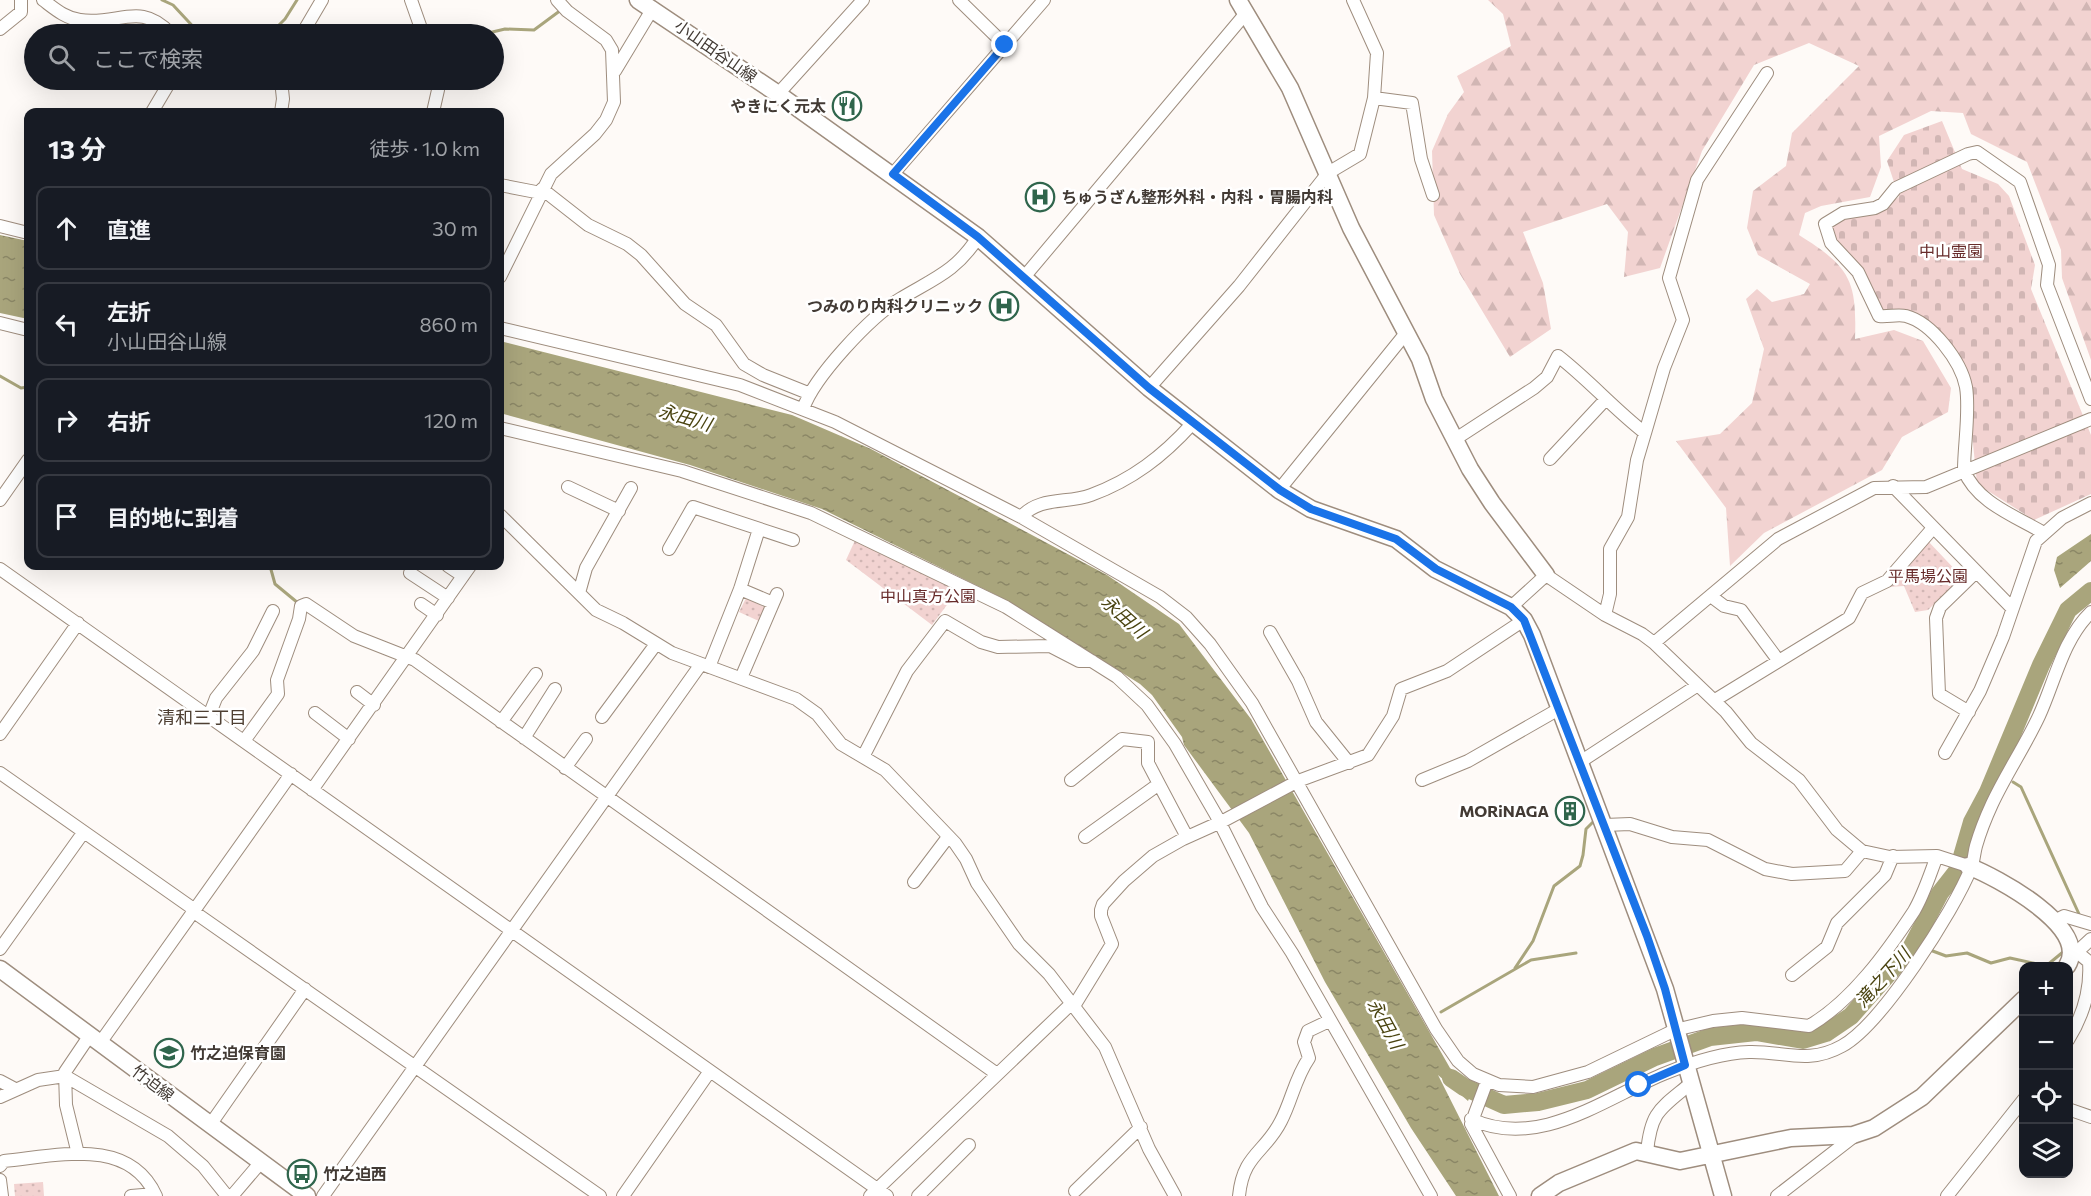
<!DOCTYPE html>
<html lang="ja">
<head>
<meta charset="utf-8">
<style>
	:root { --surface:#171b24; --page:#242831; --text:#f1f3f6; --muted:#9ea1a6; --line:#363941 }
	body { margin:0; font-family:Commissioner,"Noto Sans JP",sans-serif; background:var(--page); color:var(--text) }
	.controls { position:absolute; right:18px; bottom:18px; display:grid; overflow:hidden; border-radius:12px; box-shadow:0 6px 24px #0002 }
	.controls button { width:54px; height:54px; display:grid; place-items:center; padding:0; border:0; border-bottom:2px solid var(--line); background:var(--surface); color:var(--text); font:30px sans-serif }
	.stop { position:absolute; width:18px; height:18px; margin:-14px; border:4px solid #1a73e8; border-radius:50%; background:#fff }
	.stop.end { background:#1a73e8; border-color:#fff; box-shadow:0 2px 6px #0008 }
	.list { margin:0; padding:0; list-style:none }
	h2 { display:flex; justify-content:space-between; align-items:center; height:78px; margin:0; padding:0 24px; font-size:26px }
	h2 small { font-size:20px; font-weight:400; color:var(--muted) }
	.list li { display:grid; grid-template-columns:39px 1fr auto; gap:18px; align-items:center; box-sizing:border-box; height:84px; margin:0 12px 12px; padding:0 12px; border:2px solid var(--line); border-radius:12px }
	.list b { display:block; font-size:22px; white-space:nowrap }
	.list p { margin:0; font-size:20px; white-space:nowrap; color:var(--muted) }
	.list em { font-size:20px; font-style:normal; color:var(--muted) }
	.icon { flex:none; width:33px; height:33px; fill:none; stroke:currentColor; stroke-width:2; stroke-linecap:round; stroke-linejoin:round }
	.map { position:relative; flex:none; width:2091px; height:1196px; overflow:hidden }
	.search { position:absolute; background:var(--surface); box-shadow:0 6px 24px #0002; left:24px; top:24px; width:480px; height:66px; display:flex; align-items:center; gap:15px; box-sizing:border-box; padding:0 21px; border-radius:33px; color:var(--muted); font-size:22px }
	.panel { position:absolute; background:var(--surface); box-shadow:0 6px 24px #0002; left:24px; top:108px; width:480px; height:462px; border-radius:12px }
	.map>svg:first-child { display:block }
	.forest { fill:url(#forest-firs) }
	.cemetery { fill:url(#cemetery-stones) }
	.park { fill:url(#park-dots) }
	.water { fill:url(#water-ripples) }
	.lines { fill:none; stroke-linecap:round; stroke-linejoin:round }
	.stream { stroke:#a9a57c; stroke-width:3 }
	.river { stroke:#a9a57c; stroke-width:18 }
	.street-casing { stroke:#9e8d7e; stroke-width:14 }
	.secondary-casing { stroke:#9e8d7e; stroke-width:19 }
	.street { stroke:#fff; stroke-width:12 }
	.secondary { stroke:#fff; stroke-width:16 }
	.route { stroke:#1a73e8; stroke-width:8 }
	.labels { text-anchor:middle; stroke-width:5; stroke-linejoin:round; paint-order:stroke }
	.street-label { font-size:16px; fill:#423a34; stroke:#fff }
	.poi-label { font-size:16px; font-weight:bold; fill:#423a34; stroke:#fff; text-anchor:end }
	.park-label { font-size:16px; fill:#672b2a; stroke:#fff }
	.water-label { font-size:18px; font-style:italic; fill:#4a4411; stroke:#fff }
	.neighbourhood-label { font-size:18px; fill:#4f4033; stroke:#fff }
</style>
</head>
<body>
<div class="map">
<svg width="2091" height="1196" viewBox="0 0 2091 1196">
	<defs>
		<pattern id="forest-firs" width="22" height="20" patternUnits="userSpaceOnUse" patternTransform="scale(1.5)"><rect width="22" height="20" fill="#f2d3d1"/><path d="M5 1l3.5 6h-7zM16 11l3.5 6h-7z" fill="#d1b6b4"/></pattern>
		<pattern id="cemetery-stones" width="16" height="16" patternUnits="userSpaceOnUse" patternTransform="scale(1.5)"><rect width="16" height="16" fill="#f2d3d1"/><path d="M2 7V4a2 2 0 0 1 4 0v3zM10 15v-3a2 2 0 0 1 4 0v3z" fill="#d1b6b4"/></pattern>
		<pattern id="park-dots" width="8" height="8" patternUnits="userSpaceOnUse" patternTransform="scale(1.5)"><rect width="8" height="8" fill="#f2d3d1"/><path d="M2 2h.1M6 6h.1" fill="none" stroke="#d1b6b4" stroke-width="1.8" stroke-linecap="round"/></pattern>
		<pattern id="water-ripples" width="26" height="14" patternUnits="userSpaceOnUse" patternTransform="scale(1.5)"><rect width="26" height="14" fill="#a9a57c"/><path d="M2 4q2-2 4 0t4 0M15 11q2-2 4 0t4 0" fill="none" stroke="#8b8766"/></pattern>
	</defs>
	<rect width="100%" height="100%" fill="#fefaf7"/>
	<path class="forest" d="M1488,0H2091V360L2062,278L2061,250L2027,162L1971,134L1963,113L1931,111L1879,136L1881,167L1870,197L1821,206L1805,213L1799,235C1850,267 1857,280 1855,339L1894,330L1923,341L1951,388L1948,412L1902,437L1882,470L1764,533L1730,566L1726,508L1676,441L1720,434L1752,403L1764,349L1746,299L1757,289L1772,302L1804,294L1810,284L1758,255L1747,228L1753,191L1786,166L1792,133L1859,66L1809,43L1754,65L1702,151L1660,268L1624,277L1628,232L1607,204L1523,232L1543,283L1551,329L1510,357L1460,274L1434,215L1432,151L1448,114L1464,92L1457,76L1511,46L1503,14Z"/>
	<path class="cemetery" d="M1942,121L1962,169L1998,184L2009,196L2035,265L2031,289L2091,435V494L2034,520L1977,484L1970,413L1957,354L1925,320L1881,312L1832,236V221L1877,212L1899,197L1887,161L1904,135Z"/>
	<path class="park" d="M857,536L958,590L932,625L846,560Z
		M1927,540L1962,577L1928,610L1915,612L1904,586L1888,587Z
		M746,598L766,608L761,622L739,612Z
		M43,1182L44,1196H15L14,1184Z"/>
	<path class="water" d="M0,235L28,241V319L0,313Z
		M500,341L792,415L871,449L1107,575L1179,624L1251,719L1450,1068L1474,1087L1468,1101L1438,1075L1499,1196H1456L1411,1128L1325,982L1249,833L1184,745L1182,737L1152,695L1140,684L1004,599L822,509L690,465L500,413Z
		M2091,534V561L2060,588L2054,570L2057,557Z"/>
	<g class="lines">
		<path class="stream" d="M162,0L173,5L200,34
			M270,34L285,19L297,0
			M484,34L505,29L534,30L561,10
			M0,376L21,388L28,387
			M270,566L275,584L298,603
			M1997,772L1999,773
			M2013,782L2021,787L2079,914
			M1914,942L1924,947
			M1930,950L1946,956L1967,953L1991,963L2010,958L2046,966L2063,952
			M1515,968L1533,941L1554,886L1580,866L1583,855L1586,829L1595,820
			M1441,1012L1531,960L1576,953"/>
		<path class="river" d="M1451,1078L1464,1087L1504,1105L1538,1102L1587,1090L1655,1057L1710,1037L1756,1032L1803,1040L1826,1033L1851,1016L1911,948L1940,893L1958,870L1972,822L1988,792L2041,665L2068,610L2091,591"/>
		<g class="street-casing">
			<path id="street" d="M43,0C55,9 65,18 80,20C118,26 140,0 171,34
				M411,0L423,34
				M959,0L1005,45
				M0,29L21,12V0
				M302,34L322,0
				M615,71L653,8
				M778,94L863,0
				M1374,98L1412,103L1421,159L1433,195
				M152,112L171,80
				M281,112L283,99L281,80
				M433,112L438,90L437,80
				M893,174L1044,0
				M500,185L541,193
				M542,189L588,225L627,244L641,255L685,304L716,325L744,364L763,375L808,393
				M0,226L28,233
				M1025,276L1246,13
				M500,277L551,174L595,134L606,120L614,102L612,50L606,40L567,11L557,0
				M0,323L28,330
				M500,328L740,385L835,422L1021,517L1160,597L1186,617L1210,644L1252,703L1436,1029L1458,1061L1473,1074L1499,1085L1533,1087L1588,1072L1675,1030L1713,1021L1742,1018L1809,1026C1852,1001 1887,952 1914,911C1924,894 1930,874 1937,856
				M1149,388L1239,286L1328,173L1360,154L1374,98L1377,53L1353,0
				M803,409C814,377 870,317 900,299C933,279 957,271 978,237
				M500,428L682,471L811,513L1006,607L1117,677L1147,705L1175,744L1216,815L1262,907L1292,953L1431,1196
				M1645,433L1664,368L1683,320L1669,278L1697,180L1767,73
				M1454,440L1534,388L1547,377L1558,356C1589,380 1614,409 1645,433L1637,460L1628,517L1610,549V594L1605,615
				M1550,459L1606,399
				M1893,486L2012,608
				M568,487L619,511
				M1279,490L1406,333
				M0,500L28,460
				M500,515L596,610L623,623L672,653L796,699L817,714L841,744L885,770L955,843L966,859L977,883L1019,944L1049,974L1105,1047L1149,1149L1175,1196
				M1021,517C1040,496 1067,504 1091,495C1132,480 1163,456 1192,424
				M2044,533C2015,516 1976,502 1964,470C1964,445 1970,411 1966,387C1961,361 1932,323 1906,316C1898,314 1888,317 1879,316L1858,272L1831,243L1825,224L1843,213L1875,208L1883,204L1896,188L1968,154L1977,152L2020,182L2049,265L2047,285L2091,399
				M669,549L693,507L793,540
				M448,566L463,576
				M0,569L887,1196
				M410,573L448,598
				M740,589L773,603
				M579,593L586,568L631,488
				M1712,597L1724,606L1741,610L1778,660
				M421,604L437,615
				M1511,607L1546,575L1605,615L1642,634L1654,643L1726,712L1751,743L1799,780L1837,830L1862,851L1890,857L1937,856L1968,866
				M1270,632L1298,681L1316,722L1349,763
				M1654,643L1778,539L1874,488L1926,487L2091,419
				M709,667L740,589L759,529
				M741,678L777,594
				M357,692L374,705
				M1715,700L1849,618L1862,593L1887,581L1933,528
				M1969,712L1939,694L1936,618L1940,607L1976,572
				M315,713L349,739
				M209,716L216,698L253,651L273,611
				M602,717L656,644
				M501,722L536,674
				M0,734L78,623
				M524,738L555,689
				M244,741L278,694L277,680L299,619L301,606L306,604L354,636L415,660L997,1074
				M1945,753L1980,691L2003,637L2036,541L2062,518L2091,503
				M863,757L907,671L945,621L981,642L998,647L1050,646L1079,661H1092
				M1580,762L1698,685
				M565,768L586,739
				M0,773L195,910
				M1071,780L1122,739L1148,742V763L1159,784
				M1422,780L1468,761L1559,709
				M312,790L470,566
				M1605,825L1630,824L1672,837L1708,840L1765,869L1792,874L1845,871L1862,851
				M1085,837L1159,784L1187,837
				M914,882L948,837
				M194,912L600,1196
				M2060,918L2064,916L2091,924
				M0,949L83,833
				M1792,975L1827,947L1837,923L1885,875L1893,856
				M1074,1006L1112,944L1101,916V910L1103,904L1124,881L1153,856L1183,839L1223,821L1298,781L1368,755L1393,716L1401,689L1447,671L1524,620
				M2068,1040C2083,1016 2091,991 2089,962L2077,952L2091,939
				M100,1043L291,774
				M0,1081L15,1089
				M1487,1081L1471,1124L1510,1196
				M0,1097L38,1080L65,1076L168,1136L203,1166L227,1196
				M2068,1109L2091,1117
				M1471,1119C1539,1151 1606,1097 1666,1073C1693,1062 1721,1053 1749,1052C1784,1051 1808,1065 1842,1046C1881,1025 1954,911 1971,868C1974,861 1974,853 1976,846C1980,832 1986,817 1992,804C2006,774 2025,746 2039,716C2055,681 2063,639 2091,612
				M210,1125L305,989
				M1647,1152C1651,1111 1660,1109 1690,1084
				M78,1154L66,1105L65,1072L90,1035
				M0,1166L4,1161C56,1156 129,1136 156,1196
				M0,1180L2,1196
				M1075,1191L1141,1127
				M131,1196L155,1194
				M232,1196L261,1162
				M323,1196L701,664
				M623,1196L710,1071
				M870,1196L1072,1003
				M918,1196L969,1145
				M1239,1196C1243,1154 1265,1153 1281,1121C1292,1100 1295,1078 1309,1058L1304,1042L1308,1031L1329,1021
				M1777,1196L1857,1134
				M1947,1196L2024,1099"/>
		</g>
		<g class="secondary-casing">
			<path id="secondary" d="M638,0L778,94L978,237L1149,388L1279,490L1311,509L1396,539L1435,569L1511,607L1524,620L1532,635L1665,989L1723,1196
				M1238,0L1290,88L1351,228L1420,359L1434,399L1470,469L1492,503L1546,575
				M1968,866C1996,877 2091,927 2067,966
				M0,969L307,1196
				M1540,1196L1559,1183L1636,1151L1680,1161L1791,1138L1853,1135L1874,1128L1922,1097L2024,999"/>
		</g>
		<use href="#street" class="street"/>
		<use href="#secondary" class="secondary"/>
	</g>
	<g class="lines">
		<path class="route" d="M1005,45L893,174L978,237L1149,388L1280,490L1311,509L1396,539L1436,569L1511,607L1524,620L1647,936L1665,989L1685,1065L1639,1085"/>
	</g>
	<defs>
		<g id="restaurant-ring" transform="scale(1.5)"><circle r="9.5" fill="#fff" stroke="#2f654c" stroke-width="1.5"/><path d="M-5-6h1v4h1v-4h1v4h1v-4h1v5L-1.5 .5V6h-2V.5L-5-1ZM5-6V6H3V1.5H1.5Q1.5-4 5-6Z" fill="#2f654c"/></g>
		<g id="hospital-ring" transform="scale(1.5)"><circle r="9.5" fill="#fff" stroke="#2f654c" stroke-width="1.5"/><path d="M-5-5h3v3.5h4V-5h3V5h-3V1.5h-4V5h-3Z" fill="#2f654c"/></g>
		<g id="building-ring" transform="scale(1.5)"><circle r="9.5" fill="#fff" stroke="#2f654c" stroke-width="1.5"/><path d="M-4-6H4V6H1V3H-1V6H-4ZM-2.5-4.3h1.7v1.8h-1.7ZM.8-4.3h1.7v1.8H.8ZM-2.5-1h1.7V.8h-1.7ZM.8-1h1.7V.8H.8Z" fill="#2f654c"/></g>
		<g id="school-ring" transform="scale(1.5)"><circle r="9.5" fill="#fff" stroke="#2f654c" stroke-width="1.5"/><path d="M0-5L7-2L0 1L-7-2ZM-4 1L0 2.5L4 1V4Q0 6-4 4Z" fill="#2f654c"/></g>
		<g id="bus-ring" transform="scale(1.5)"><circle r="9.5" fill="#fff" stroke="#2f654c" stroke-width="1.5"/><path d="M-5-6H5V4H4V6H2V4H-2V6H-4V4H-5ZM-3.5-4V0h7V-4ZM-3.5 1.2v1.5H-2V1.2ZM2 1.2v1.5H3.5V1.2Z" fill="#2f654c"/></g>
	</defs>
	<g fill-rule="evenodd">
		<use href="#restaurant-ring" x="847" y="106"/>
		<use href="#hospital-ring" x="1040" y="197"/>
		<use href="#hospital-ring" x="1004" y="306"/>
		<use href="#building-ring" x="1570" y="811"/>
		<use href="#school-ring" x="169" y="1053"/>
		<use href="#bus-ring" x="302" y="1174"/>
	</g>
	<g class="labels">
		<g class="street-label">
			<text transform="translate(716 51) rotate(35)" y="6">小山田谷山線</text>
			<text transform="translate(153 1083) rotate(37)" y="6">竹迫線</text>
		</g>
		<g class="poi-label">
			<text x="826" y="112">やきにく元太</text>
			<text x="1061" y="203" text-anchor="start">ちゅうざん整形外科・内科・胃腸内科</text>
			<text x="983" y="312">つみのり内科クリニック</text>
			<text x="1549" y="817">MORiNAGA</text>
			<text x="190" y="1059" text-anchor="start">竹之迫保育園</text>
			<text x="323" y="1180" text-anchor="start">竹之迫西</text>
		</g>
		<g class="park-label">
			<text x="1951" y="257">中山霊園</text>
			<text x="1928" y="582">平馬場公園</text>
			<text x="928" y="602">中山真方公園</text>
		</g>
		<g class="water-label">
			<text transform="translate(685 418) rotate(16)" y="6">永田川</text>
			<text transform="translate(1124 617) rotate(42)" y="6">永田川</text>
			<text transform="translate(1883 978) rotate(-48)" y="6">滝之下川</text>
			<text transform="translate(1385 1024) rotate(61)" y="6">永田川</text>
		</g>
		<g class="neighbourhood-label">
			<text x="202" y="724">清和三丁目</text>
		</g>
	</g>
</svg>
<div class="controls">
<button>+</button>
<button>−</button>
<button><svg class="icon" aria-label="locate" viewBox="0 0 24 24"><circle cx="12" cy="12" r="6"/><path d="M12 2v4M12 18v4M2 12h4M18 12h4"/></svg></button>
<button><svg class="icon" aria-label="layers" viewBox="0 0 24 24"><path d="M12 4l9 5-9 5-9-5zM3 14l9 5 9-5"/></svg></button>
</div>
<div class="stop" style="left:1639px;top:1085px"></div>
<div class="stop end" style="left:1005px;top:45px"></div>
<div class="search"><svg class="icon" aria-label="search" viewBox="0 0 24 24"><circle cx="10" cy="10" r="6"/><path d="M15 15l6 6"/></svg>ここで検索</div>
<section class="panel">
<h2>13 分<small>徒歩 · 1.0 km</small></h2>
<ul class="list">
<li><svg class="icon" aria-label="ahead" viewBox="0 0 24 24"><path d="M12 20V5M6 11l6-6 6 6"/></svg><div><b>直進</b></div><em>30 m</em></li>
<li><svg class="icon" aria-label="left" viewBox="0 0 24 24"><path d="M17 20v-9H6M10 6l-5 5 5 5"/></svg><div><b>左折</b><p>小山田谷山線</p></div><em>860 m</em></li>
<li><svg class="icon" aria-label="right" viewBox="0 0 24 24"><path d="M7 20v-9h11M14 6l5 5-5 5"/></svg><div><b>右折</b></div><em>120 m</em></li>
<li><svg class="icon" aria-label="arrive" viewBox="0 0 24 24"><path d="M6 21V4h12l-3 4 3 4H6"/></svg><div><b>目的地に到着</b></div></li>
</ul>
</section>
</div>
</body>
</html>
